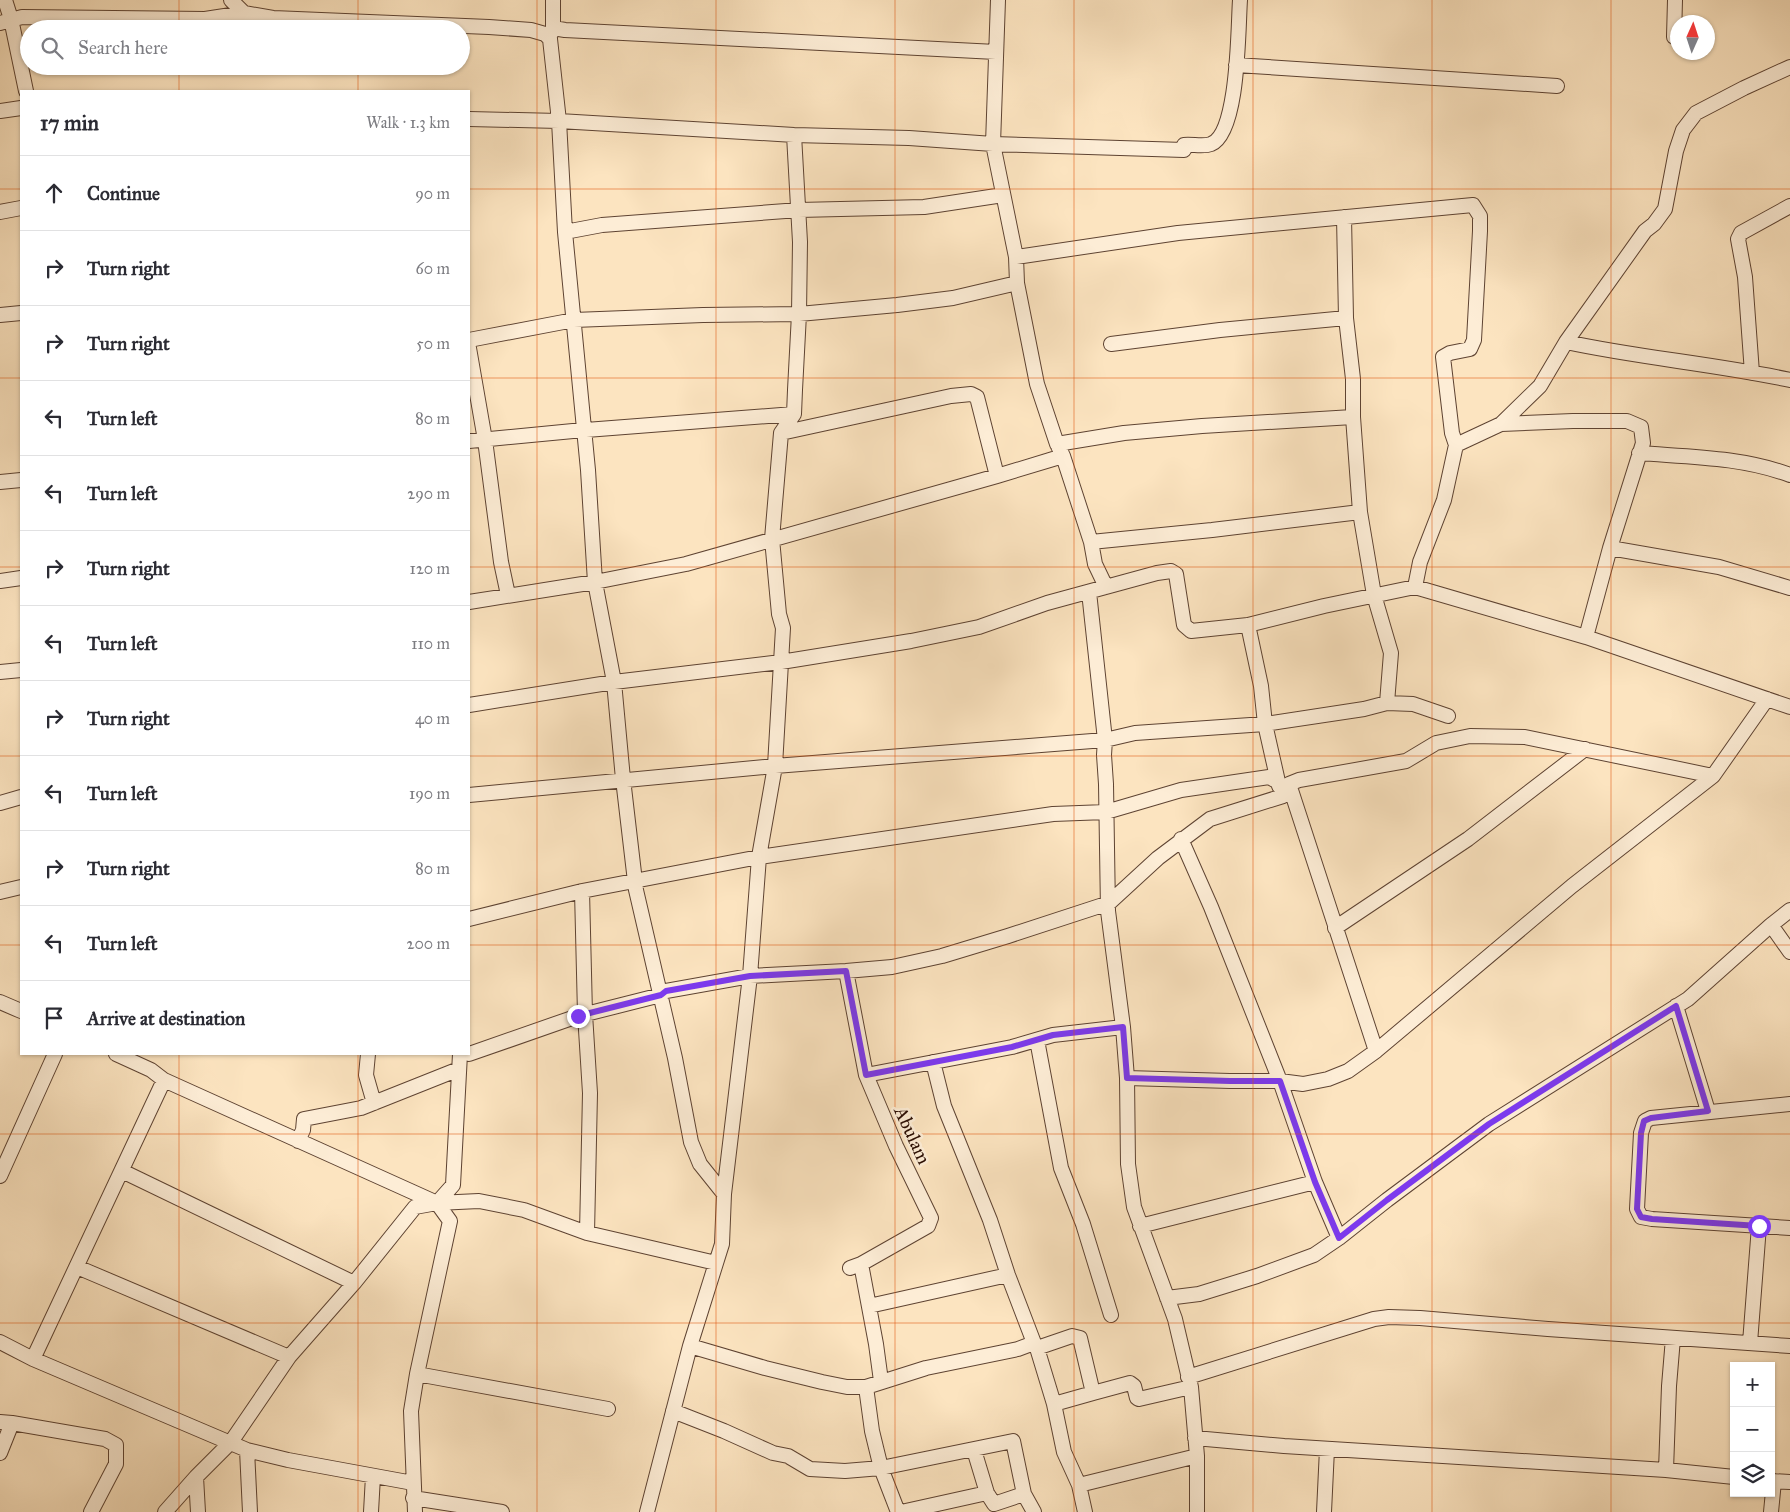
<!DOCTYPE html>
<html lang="en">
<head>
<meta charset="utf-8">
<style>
	:root { --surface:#fff; --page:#f2f2f3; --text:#2b2b33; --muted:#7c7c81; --line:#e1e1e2 }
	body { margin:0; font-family:"IM FELL Great Primer",serif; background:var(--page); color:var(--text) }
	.controls { position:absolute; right:15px; bottom:15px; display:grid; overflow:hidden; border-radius:0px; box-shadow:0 1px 4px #0004 }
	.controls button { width:45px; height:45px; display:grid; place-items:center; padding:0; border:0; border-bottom:1px solid var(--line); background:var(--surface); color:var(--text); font:25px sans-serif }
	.compass { position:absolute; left:1670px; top:15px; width:45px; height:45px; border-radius:50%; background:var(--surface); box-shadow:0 1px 4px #0004; rotate:3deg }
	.stop { position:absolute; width:15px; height:15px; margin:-11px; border:4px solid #7c3aed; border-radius:50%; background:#fff }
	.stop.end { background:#7c3aed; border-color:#fff; box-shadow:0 1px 5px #0008 }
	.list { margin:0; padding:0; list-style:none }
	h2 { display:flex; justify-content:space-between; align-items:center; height:65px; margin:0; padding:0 20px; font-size:21px }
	h2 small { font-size:16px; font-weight:400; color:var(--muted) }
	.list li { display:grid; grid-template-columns:32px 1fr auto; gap:15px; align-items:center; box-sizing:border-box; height:75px; padding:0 20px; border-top:1px solid var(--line) }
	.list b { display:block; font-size:19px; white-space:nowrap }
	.list em { font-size:16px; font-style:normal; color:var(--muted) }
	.icon { flex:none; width:28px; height:28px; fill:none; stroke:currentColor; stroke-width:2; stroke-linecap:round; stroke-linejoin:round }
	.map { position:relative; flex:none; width:1790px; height:1512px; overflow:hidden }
	.search { position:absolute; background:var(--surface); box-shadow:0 1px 4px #0004; left:20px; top:20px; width:450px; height:55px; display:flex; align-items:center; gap:12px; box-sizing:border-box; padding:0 18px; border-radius:28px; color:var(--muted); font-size:19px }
	.panel { position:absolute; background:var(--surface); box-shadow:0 1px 4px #0004; left:20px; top:90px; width:450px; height:965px; border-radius:0px }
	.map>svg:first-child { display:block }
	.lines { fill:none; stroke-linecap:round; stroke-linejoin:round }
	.minor-casing { stroke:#5e4332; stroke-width:16 }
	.minor { stroke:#fdedd6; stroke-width:14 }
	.route { stroke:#7c3aed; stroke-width:6 }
	.grid { fill:none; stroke:#de550c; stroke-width:1; stroke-opacity:0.55 }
	.labels { text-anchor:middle; stroke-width:5; stroke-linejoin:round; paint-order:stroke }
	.street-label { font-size:19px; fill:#2a0d02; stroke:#fdedd6 }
</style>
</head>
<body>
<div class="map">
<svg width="1790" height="1512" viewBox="0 0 1790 1512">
	<rect width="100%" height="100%" fill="#fce4c0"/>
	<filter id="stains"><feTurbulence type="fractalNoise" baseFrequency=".004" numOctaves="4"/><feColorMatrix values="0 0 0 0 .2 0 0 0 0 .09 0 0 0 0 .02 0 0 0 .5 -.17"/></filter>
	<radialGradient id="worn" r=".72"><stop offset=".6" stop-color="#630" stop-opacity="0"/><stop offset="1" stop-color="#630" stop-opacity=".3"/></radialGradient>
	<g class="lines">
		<g class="minor-casing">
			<path id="minor" d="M5,0L11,19L26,91
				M231,0L244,13
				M998,0L993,144L1016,257L1017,283L1037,384L1057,444L1063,456L1091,542L1095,564L1106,587
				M0,23L22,17L205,19L244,13L273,18L489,27L531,30L545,34L550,39L559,121L565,232L588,470L595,582L614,682L623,779L636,890L675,1058L691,1142L700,1164L724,1194
				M553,28L565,30L996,52
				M550,36L553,28V0
				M1674,37L1675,0
				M1236,65L1557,86
				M0,111L21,108
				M469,119L559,121L794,135L909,138L993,144L1184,150V145C1192,144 1204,147 1211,144C1239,133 1238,27 1240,0
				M0,212L21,208
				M1344,217L1346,318L1353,379V417L1360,512L1374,595L1391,653L1387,703L1413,704L1448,716
				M565,232L602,225L799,210L924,207L1003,195
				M1016,257L1178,233L1473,205L1480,216V231L1474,340L1470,349L1450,353L1443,357L1452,433L1456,445
				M0,315L21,313
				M469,340L574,320L703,315L799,314L897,305L953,298L1017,283
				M1566,342C1640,358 1716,364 1790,380
				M1111,344L1220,330L1346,318
				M469,348L485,440L501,562L508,595
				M1752,373L1745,277L1738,239L1741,233L1790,206
				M1501,424L1573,421H1627L1641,427L1643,443L1610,548L1586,637
				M781,433L951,396L971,394L977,397L997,476
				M469,441L573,431L794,414
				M1057,444L1124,433L1202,426L1353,417
				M1639,453C1690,457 1742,457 1790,475
				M0,482L21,480
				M1091,542L1212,530L1360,512
				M1610,548L1719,567L1790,588
				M0,581L21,578
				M1415,587L1420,562L1444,500L1456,445L1501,424L1540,386L1566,342L1645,231L1654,224L1665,209L1676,151L1683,130L1696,113L1744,88L1790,67
				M1089,592L1105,740L1104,755L1106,784L1108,911L1123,1027L1127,1078L1128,1164L1134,1207L1175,1319L1191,1387L1197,1456V1512
				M469,602L595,582L686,564L997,476L1063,456
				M1248,625L1261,686L1265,724L1279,786
				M0,672L21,670
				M469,705L614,682L781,662L911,641L979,627L1047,603L1157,573L1171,571L1176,574L1184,625L1191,631L1248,625L1324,606L1415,587L1586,637L1790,707
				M1289,784L1376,1051
				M469,795L775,766L1105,740L1135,733L1265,724L1364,709L1387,703
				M0,803L21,797
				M1181,839L1211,907L1280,1081L1315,1182L1339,1238
				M582,891L585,1014L590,1093L587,1233
				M0,892L21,887
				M469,919L582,891L759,857L1053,814L1106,812L1181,790L1269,777L1278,782
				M1771,925L1790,952
				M1335,928L1468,839L1585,749
				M846,971L866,1075L896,1146L931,1218L928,1226L861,1264
				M0,1002L21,1011
				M1676,1006L1708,1111
				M1037,1040L1061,1168L1083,1224L1111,1315
				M116,1054L151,1070L164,1080L437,1203L479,1201L524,1210L587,1233L716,1263
				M368,1054L366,1075L374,1103
				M469,1054L578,1016L661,995L666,991L750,976L846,971L892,967L942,956L1008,936L1109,903L1158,858L1210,819L1283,796L1289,784L1299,780L1406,761L1436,743L1470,736L1525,737L1713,776L1767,699
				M866,1075L1012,1047L1053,1035L1123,1027
				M1127,1078L1230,1081H1280L1303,1084L1328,1079L1348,1071L1376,1051L1572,886L1713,776
				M1790,1104L1651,1118L1645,1121L1641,1133L1637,1209L1641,1217L1652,1219L1790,1228
				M298,1141L303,1130L304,1119L361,1108L459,1069
				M122,1171L354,1283
				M0,1176L55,1054
				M1140,1226L1315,1182
				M77,1267L289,1357
				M850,1268L861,1264L876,1344L881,1381
				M1167,1298L1199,1294L1257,1276L1314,1255L1339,1238L1387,1200L1489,1124L1688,999L1771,925L1790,910
				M869,1306L1008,1275
				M0,1342L33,1359L247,1450L288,1460L413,1483
				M1034,1343L1037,1348L1054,1404L1064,1452L1079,1485L1085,1512
				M1750,1343L1759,1226
				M690,1346L765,1368L822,1382L847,1387H866L926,1368L1018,1349L1034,1343L1008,1275L990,1220L944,1106L933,1062
				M1037,1348L1072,1336L1080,1338L1093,1393L1130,1383L1134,1386L1137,1398L1139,1399L1191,1387
				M33,1359L164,1080
				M417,1374L608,1409
				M1188,1377L1374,1319L1389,1317L1420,1318L1548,1329L1790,1346
				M866,1387L872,1431L881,1468L898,1512
				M1054,1404L1093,1393
				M673,1411L724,1431L773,1453L788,1456L810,1469L845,1471L881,1468L1013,1441L1024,1494L1034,1512
				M0,1422L12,1423L0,1453
				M12,1423L105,1439L116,1445V1464L91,1512
				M1195,1438L1284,1446L1666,1470L1734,1477
				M247,1450L250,1512
				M1666,1470L1669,1386L1673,1338
				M196,1477L198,1512
				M1771,1481L1790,1482
				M1079,1485L1197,1456
				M987,1493L994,1504L1024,1494
				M413,1498L502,1512
				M165,1512L196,1477L231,1442L289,1357L354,1283L415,1207L437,1203L453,1185L460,1054
				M371,1512L373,1476
				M415,1512L411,1411L417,1374L450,1221L437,1203
				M647,1512L690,1346L722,1244L724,1194L750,976L759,857L775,766L783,628L779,614L772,539L781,433L794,414L795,390L799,314L800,242L794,135
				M901,1512L987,1493L974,1450
				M1324,1512L1327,1449
				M1771,1512L1774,1481"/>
		</g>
		<use href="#minor" class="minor"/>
	</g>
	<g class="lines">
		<path class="route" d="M578,1016L661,995L666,991L750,976L846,971L866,1075L1012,1047L1053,1035L1123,1027L1127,1078L1230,1081H1280L1315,1182L1339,1238L1387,1200L1489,1124L1676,1006L1708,1111L1651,1118L1644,1121L1641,1133L1637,1209L1641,1217L1652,1219L1759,1226"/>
	</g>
	<path class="grid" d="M179,0V29M358,0V29M537,0V1512M716,0V1512M895,0V1512M1074,0V1512M1253,0V1512M1432,0V1512M1611,0V1512M179,66V91M358,66V91M0,189H21M469,189H1790M0,378H21M469,378H1790M0,567H21M469,567H1790M0,756H21M469,756H1790M0,945H21M469,945H1790M179,1054V1512M358,1054V1512M0,1134H1790M0,1323H1790"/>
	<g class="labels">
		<g class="street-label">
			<text transform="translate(913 1135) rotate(65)" y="7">Abulam</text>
		</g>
	</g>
	<rect width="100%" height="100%" filter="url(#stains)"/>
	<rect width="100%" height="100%" fill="url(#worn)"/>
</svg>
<div class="controls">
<button>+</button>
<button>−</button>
<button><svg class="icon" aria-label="layers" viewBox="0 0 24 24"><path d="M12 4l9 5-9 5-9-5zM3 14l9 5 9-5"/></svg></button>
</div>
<svg class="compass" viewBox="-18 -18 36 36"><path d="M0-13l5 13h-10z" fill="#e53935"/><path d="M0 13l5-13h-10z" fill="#7c7c81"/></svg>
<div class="stop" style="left:1759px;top:1226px"></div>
<div class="stop end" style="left:578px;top:1016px"></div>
<div class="search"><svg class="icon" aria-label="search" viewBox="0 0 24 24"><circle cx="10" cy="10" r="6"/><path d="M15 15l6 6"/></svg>Search here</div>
<section class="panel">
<h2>17 min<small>Walk · 1.3 km</small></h2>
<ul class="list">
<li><svg class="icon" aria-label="ahead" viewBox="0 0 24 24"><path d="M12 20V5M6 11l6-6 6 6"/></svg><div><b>Continue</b></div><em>90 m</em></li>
<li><svg class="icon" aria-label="right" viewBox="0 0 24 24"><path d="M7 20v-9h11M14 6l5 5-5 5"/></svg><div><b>Turn right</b></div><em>60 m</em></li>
<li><svg class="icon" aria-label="right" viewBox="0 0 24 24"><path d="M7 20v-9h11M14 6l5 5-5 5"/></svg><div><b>Turn right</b></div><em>50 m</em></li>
<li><svg class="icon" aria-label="left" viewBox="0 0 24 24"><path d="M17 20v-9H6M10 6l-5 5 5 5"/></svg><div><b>Turn left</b></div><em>80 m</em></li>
<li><svg class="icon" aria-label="left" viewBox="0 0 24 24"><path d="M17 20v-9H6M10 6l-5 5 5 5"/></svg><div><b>Turn left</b></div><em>290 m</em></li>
<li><svg class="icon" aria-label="right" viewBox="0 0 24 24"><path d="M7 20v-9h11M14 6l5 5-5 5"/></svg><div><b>Turn right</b></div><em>120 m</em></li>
<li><svg class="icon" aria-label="left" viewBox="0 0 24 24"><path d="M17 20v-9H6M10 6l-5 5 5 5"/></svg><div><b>Turn left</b></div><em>110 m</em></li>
<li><svg class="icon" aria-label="right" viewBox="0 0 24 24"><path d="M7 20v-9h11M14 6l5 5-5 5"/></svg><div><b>Turn right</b></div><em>40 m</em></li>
<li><svg class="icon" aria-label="left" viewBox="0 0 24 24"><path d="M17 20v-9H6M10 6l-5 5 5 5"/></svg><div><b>Turn left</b></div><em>190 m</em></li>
<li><svg class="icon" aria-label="right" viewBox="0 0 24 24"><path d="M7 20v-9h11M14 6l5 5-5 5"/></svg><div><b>Turn right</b></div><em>80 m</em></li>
<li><svg class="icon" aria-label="left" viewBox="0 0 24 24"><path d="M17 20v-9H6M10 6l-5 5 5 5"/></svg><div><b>Turn left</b></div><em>200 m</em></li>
<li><svg class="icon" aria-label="arrive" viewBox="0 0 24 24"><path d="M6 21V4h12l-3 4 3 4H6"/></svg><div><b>Arrive at destination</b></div></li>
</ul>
</section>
</div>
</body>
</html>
